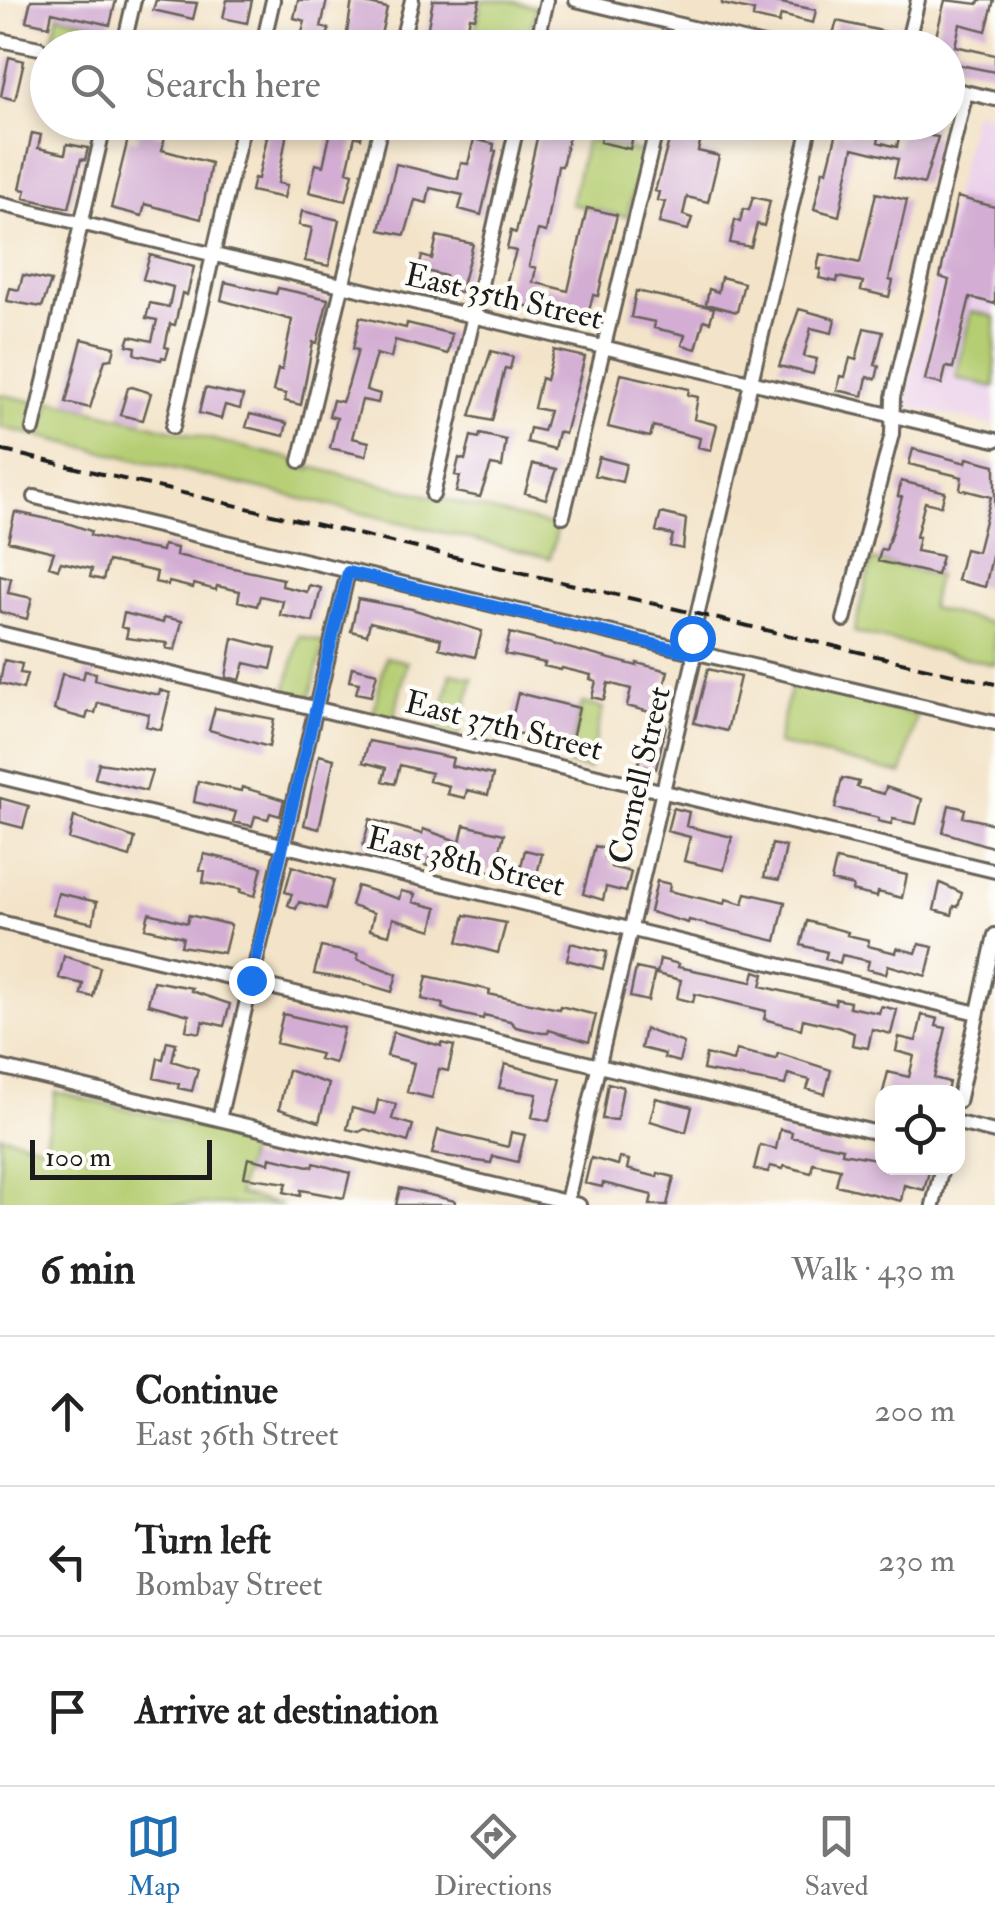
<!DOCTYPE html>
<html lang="en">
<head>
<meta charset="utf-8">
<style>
	:root { --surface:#fff; --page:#f2f2f2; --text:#222; --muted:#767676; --line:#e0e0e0; --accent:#1f6fb2 }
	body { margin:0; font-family:"IM FELL Double Pica",serif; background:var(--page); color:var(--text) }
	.controls { position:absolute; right:30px; bottom:30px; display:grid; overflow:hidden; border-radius:20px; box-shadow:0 5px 15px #0003 }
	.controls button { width:90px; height:90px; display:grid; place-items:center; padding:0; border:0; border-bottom:2px solid var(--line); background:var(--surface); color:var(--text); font:50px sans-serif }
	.scale { position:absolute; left:30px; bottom:25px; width:182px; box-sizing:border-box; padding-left:10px; border:5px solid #1c1c1c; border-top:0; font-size:28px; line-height:35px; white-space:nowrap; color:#1c1c1c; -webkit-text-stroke:8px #fdfcf7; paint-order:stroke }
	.stop { position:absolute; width:30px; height:30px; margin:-22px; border:8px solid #1a73e8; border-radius:50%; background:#fff }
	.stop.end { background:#1a73e8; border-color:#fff; box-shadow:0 2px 10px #0008 }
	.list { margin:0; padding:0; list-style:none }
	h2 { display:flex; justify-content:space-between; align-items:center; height:130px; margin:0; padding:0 40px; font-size:42px }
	h2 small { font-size:32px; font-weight:400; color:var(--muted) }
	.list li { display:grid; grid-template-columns:65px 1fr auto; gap:30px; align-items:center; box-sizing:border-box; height:150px; padding:0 40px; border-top:2px solid var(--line) }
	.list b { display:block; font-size:38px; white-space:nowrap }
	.list p { margin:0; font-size:32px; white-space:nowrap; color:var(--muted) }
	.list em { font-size:32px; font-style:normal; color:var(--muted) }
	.icon { flex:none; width:55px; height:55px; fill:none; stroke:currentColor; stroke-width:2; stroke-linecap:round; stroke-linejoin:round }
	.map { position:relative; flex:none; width:995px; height:1205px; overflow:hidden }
	.search { position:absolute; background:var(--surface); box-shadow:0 5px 15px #0003; left:30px; right:30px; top:30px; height:110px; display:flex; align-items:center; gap:25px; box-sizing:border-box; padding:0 35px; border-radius:55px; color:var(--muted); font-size:38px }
	.sheet { height:580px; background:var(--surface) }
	nav { display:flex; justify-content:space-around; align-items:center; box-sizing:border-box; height:140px; border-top:2px solid var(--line); background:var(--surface); font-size:28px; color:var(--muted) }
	nav a { display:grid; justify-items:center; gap:5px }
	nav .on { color:var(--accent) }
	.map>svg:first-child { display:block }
	.built { fill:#ecd1eb }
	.green { fill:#b6ce73; stroke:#697548; stroke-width:2.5 }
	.building { fill:#d3add3 }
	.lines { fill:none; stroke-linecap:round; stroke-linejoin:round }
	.minor-casing { stroke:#676258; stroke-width:18 }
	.minor { stroke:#fff; stroke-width:12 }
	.rail { stroke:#1c1c1c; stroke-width:4; stroke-dasharray:15 8; stroke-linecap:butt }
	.route { stroke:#1a73e8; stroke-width:12 }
	.labels { text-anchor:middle; stroke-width:9; stroke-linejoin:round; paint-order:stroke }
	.street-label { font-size:32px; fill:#1c1c1c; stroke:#fdfcf7 }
</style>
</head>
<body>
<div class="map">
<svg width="995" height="1205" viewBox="0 0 995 1205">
	<rect width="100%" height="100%" fill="#fdfcf7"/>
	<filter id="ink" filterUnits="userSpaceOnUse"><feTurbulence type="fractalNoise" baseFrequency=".01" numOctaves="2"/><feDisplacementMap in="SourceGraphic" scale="20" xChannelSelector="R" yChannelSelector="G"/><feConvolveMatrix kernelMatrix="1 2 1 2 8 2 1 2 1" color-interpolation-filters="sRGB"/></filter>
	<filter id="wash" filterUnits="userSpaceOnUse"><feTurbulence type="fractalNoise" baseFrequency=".0048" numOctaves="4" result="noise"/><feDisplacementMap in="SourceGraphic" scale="40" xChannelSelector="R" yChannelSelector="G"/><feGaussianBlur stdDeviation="2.25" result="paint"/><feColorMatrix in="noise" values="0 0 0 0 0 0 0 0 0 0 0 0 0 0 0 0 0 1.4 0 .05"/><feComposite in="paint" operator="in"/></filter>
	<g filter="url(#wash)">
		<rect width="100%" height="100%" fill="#f3e3c8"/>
		<path class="built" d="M974,111L995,116V426L904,405Z"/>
		<path class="green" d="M482,0H507L536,7L528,47H471Z
			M58,15L120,29L116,47H51Z
			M586,139L642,153L627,217L571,204Z
			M971,311L995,317V387L956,378Z
			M0,394L35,402L29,428L42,432L50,400L296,460L295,466L310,470L311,467L558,527L550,558L0,427Z
			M872,560L937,576L930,608L994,624L995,665L854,632Z
			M299,636L324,642L309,702L285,696Z
			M386,657L407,662L394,719L373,714Z
			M451,673L473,678L459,735L438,730Z
			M791,685L917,715L902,774L777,744Z
			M582,703L603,708L588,770L567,765Z
			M56,1092L251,1140L238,1194L282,1205H0V1135L44,1146Z"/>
		<g id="blocks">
			<path class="building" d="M31,0H116L110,25L52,12L49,26L26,21Z
				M156,0L197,3L193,19L153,10Z
				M227,0H252L247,23L223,18Z
				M298,0H327L321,27L329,29L326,43L301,36L305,21L294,18Z
				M352,0L387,8L378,48L345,46Z
				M433,0H480L475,18L470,17L465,39L453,36L450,48H424Z
				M722,0H766L816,10L813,23L781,15L779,23L753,17L754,11L722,4Z
				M945,0L978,4L979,0H994L986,31L960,24L955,46L995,55V72L955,64L948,61V48H933Z
				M837,21L895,34L892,47L878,44V47L833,34Z
				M612,34L643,41L644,36L666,41L665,48H609Z
				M9,57L24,61L15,100L1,96Z
				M141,122H155L152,133L165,136L162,150L211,163L201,219L145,204L142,216L111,208L128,139L137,141Z
				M265,122L288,126L278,183L287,185L284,198L251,191L254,178L258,179L267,137L262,135Z
				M333,122H364L361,138L355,136L347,171L353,173L346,201L309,192L316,164L323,166Z
				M604,122H620L618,133L633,136L630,149L600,142Z
				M853,122H883L878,142L897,147L902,122H934L931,136L938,137L924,184L894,177L898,159L853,148L839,216L814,209L823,170L827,171L837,132L850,135Z
				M673,126L702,134L698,151L719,156L708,202L687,197L683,215L692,218L688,230L659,223L665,202L657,200L659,192L655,191Z
				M539,129L569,136L562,166H558L546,232L538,230L529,266L536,268L533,282L568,291L587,208L617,215L598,296L593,295L586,323L577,321V318L501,300L516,251L507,249L511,231L516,233Z
				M32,133L41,135L38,148L65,154L67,144L88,148L85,160L81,159L69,208L24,198L26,190L20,189Z
				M474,139L494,144L493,151H496L481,215L459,209L463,195L430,188L427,203L415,200L405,235L380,230L396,164L458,179L461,163L468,164Z
				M876,193L907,200L889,280L893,281L889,297L861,290L863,282L838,277L837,282L819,278L821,269H817L820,254L860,263Z
				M753,197L770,201L764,226L757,224L751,247L730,243L735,220L740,222L743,209L749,210Z
				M957,197L995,207V304L970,297L953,368L946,367L942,384L925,380L949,280L940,277Z
				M302,211L339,220L329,266L305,261L312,228L299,225Z
				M437,236L473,244L460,293L442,288L445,276L419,269L422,256L432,259Z
				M150,255L194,267L187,295L182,293L175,325L170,324L165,347L169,348L166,358L162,357L161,360L135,354L136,347L127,345L130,336L152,341L157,320L146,318L150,303L169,307L173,287L143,279Z
				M23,275L51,281L42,307L7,301L10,288L19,290Z
				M721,277L744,283L737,312L706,304L709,289L718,292Z
				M225,282L276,294L278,288L328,299L317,343L313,342L301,405L285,401L286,394L273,391L278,369L282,370L292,320L221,300Z
				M636,291L714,308L710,322L704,320L696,349L682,345L685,335L654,328L655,322L631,317Z
				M799,309L835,319L832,333L811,328L804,356L817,359L813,374L779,366Z
				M360,317L406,328L407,323L452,334L448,354L395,340L391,358L376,354L366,390L380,394L378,403L362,400L352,438L369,442L366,456L330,448L337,418L329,416L333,400L342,402L348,386L358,350L353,349Z
				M864,328L883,332L875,365L879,366L876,379L867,377L863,396L837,390L840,376L845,377L850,358L856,360Z
				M82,339L115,347L112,359L105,360L90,408L66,402Z
				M554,350L585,357L565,434L558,432L554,449L527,442L530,428L543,431L549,411L534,408L541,378L546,380Z
				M491,351L513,357L510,369L505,368L492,421L470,416Z
				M621,374L689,389L688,395L698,397L694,419L717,425L711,450L698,447L700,438L653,426L650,437L608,427Z
				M132,387L151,393L143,420L120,415L128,388Z
				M205,388L243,396L240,409L225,405L221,419L199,413Z
				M250,414L287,423L284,436L246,427Z
				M480,434L506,440L502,467L491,465L480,497L456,492L460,476L455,475L459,458L465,460L471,436L479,438Z
				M913,449L966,463L967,458L995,465V544L985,587L957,580L965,549L977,552L991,497L960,489L962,477L909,464Z
				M599,457L626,464L622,482L594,475Z
				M533,464L556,469L546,499L525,493Z
				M901,481L945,492L941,506L925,502L916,537H919L916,551L942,556L937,575L878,561L881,549L886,550L892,531L902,497L898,496Z
				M15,512L67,523L91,531L90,535L124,544L162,551L163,545L177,548L176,555L283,579L282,586L307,592L309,585L321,588L313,622L280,615L283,601L260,596L257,606L238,601L240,591L217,586L216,590L194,584L193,588L169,582L168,585L155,582L157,572L108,561L103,580L90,577L92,569L61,562L58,569L49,566L54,552L8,541Z
				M661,513L686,519L683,549L670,546L673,535L656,531Z
				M0,575L11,578L8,593L32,598L27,619L0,612Z
				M358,599L412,609L482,631L475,657L439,648L441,639L370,622L367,635L351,631Z
				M124,613L163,623L164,617L182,621L175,650L166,648L167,643L126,638L128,629L121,627Z
				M510,633L637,666V663L668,671L657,714L627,706L631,689L608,683L604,700L592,697L596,681L590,679L591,675L562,668L561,670L544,666L545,663L505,654Z
				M233,638L276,649L271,669L245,663L240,680L226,677Z
				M4,660L22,664L20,673L27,674L23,689L0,683Z
				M352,667L377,673L371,696L356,693L359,683L349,681Z
				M708,669L740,677L727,731L694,723Z
				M85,671L96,673L95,680L154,694H159L160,690L170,693L161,730L146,726L149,714L98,703L95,713L88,712L86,719L54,710L62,674L83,679Z
				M518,693L579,708L569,751L557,748L559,743L509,731Z
				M215,708L274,719L269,747L209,730Z
				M651,722L666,726L656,769L638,765Z
				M369,741L453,758L451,766L493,775L488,795L467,790L465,798L447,794L449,786L429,781L431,773L400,765L395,784L383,781L386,768L363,762Z
				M319,755L334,759L319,829L304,825Z
				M99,763L152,771L146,791L95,778Z
				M842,778L859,782L857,787L884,794L886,787L922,799L916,824L893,819L891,824L878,821L879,818L835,808Z
				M198,781L241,791L242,787L284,800L280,816L270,813L268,819L255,816L252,826L233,822L236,812L194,802Z
				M0,798L29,806L23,828L0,822Z
				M949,805L965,809L963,817L995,824V848L943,832Z
				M673,808L689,812L686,826L732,837L724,870L684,861L690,837L667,831Z
				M74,817L135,838L130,857L69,839Z
				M370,819L422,834L423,829L460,842L464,825L504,834L494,872L429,858L427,866L415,862L416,858L363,846Z
				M772,844L786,847L779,880L764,877Z
				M595,846L606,849L604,857L613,859L611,867L631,872L626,892L606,887L603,900L583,894Z
				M525,850L542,854L536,878L530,877L527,889L516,887Z
				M204,854L262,867L255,896L240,892L241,889L203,883L205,871L200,870Z
				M836,860L907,875L902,898L878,892L877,897L852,891L853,886L831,881Z
				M292,866L334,880L326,909L299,902L296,909L288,905L292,894L285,892Z
				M657,881L670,884L669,891L725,904L726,899L743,904L746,893L785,902L776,941L689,920L688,923L650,912Z
				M940,883L962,893L958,907L954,906L952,915L934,910Z
				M357,886L399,899L401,891L415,894L413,902L437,908L432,930L393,918L389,935L370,930L374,913L351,906Z
				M58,893L97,902L93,923L53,914Z
				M149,913L187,923L189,915L231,925L224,953L181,946L183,937L145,928Z
				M465,915L506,923L498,953L458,942Z
				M807,921L848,932L847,935L869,940L868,946L896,953L897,948L916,953L919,944L933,947L926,976L888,965L886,974L867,969L869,961L842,955L840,963L825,959L827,952L801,945Z
				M571,943L607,952L603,969L567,960Z
				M321,947L358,954L357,959L397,974L392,992L352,980L314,974Z
				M64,956L100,967L93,997L81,994L83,984L59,978Z
				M660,959L679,964L678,967L752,982L755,971L764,974L761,986L835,1004L836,999L850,1002L849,1007L879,1013L881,1006L897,1010L891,1034L872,1029L868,1048L852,1045L854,1033L837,1027L803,1019L801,1029L764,1019L766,1011L695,994L693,1002L677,998L681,980L657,974Z
				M636,968L655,972L648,1001L630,997Z
				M427,976L490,990L489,994L515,1000L559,1009L560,1006L596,1015L589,1042L549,1030L548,1033H542L516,1027L510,1021L484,1015L483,1019L452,1012L442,1008L443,1004L422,999Z
				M153,981L192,988L191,991L230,1004L224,1026L203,1021L200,1033L186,1030L189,1015L148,1004Z
				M283,1014L344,1028L335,1063L319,1059L321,1054L276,1043Z
				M922,1015L938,1019L936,1026L946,1028L934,1078L949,1082L947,1092H883L888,1072L909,1077L914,1056L896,1051L899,1037L916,1041Z
				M645,1029L684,1043L679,1062L664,1058L665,1054L641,1048Z
				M393,1032L441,1046V1043L454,1046L448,1071L439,1069L432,1098L407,1092L414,1063L387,1056Z
				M167,1041L176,1043L172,1061L198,1069L192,1091L178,1088L179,1084L154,1078L158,1058L163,1059Z
				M736,1050L776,1059L778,1053L831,1070L825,1094L807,1089L810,1080L788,1074L785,1085L703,1070L706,1054L733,1061Z
				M505,1064L561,1079L549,1121L532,1117L537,1094L499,1088Z
				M288,1070L329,1084L319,1122L279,1109Z
				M608,1083L623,1087L617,1120L602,1119Z
				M656,1098L692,1107L686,1132L650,1121Z
				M378,1100L396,1104L392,1119L413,1125L408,1142L365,1129L359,1132L347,1129L352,1108L375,1114Z
				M780,1129L792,1132L791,1137L843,1148L842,1153L882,1160V1168H930L924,1190L904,1185L901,1201L836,1185L840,1169L813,1163L811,1173L784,1166L783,1169L770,1166L768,1172L754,1169L760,1145L776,1149Z
				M438,1130L508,1147L511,1132L525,1135L518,1162L493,1156L491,1163L432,1154Z
				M270,1157L313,1167L314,1163L350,1173L344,1198L301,1190L300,1196L284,1192L287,1183L244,1177L248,1158L269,1163Z
				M591,1158L618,1165L620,1158L629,1160L627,1169L657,1177L658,1173L674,1177L667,1205H650L652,1195L603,1183L602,1187L585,1183Z
				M400,1188L455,1201V1205H396Z"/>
		</g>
	</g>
	<g filter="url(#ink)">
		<use href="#blocks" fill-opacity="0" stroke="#676258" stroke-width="2.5"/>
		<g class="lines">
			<g class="minor-casing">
				<path id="minor" d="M576,0L776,48
					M0,40L39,48
					M123,48L134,0
					M262,48L273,0
					M400,48L412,0
					M536,48L547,0
					M675,48L680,25
					M906,48L918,0
					M948,88L995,99
					M0,204L995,440
					M173,427L244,122
					M33,429L105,122
					M300,461L382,122
					M433,495L518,122
					M35,497L995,723
					M563,516L658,122
					M844,620L892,434L893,397L966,92
					M0,633L995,871
					M0,777L977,1013
					M0,922L882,1134
					M0,1067L579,1205
					M958,1102L995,935
					M219,1119L348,572
					M958,1123L995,1132
					M566,1205L693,663L692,638L811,122
					M933,1205L942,1168"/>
			</g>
			<use href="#minor" class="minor"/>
			<path class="rail" d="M0,450L995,684"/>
		</g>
	</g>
	<g class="lines" filter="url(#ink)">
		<path class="route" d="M251,980L348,572L692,653V638"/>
	</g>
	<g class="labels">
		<g class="street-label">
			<text transform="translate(504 296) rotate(13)" y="11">East 35th Street</text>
			<text transform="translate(504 725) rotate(14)" y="11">East 37th Street</text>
			<text transform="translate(639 775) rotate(-77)" y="11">Cornell Street</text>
			<text transform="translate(466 861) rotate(14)" y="11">East 38th Street</text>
		</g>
	</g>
</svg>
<div class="controls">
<button><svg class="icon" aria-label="locate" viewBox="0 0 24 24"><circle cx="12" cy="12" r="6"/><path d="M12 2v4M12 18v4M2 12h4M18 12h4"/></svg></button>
</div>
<div class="scale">100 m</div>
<div class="stop" style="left:692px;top:638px"></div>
<div class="stop end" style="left:251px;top:980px"></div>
<div class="search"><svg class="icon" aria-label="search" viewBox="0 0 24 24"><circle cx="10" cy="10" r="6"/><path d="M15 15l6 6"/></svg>Search here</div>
</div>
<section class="sheet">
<h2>6 min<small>Walk · 430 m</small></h2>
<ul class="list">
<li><svg class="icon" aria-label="ahead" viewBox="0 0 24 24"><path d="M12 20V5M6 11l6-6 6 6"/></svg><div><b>Continue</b><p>East 36th Street</p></div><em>200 m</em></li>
<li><svg class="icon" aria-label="left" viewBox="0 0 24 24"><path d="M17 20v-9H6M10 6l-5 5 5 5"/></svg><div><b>Turn left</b><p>Bombay Street</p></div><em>230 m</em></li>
<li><svg class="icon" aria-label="arrive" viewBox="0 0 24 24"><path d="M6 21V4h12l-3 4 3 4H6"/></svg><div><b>Arrive at destination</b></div></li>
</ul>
</section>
<nav>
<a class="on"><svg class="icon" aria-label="map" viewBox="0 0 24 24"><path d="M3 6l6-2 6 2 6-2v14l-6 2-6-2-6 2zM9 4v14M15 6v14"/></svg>Map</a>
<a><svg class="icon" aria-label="directions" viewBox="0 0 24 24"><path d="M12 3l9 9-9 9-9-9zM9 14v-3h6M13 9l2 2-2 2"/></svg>Directions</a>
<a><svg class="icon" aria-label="saved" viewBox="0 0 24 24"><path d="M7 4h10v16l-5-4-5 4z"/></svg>Saved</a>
</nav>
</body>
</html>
